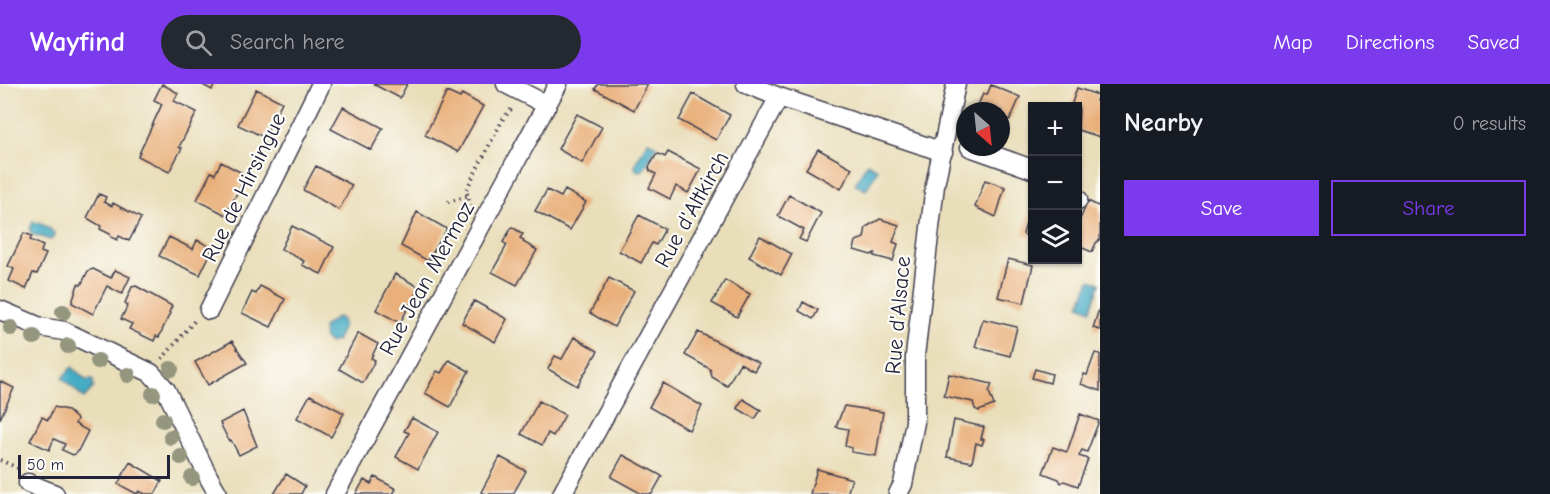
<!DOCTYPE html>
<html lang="en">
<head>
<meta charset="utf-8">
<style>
	:root { --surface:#171b24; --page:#242831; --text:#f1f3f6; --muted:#9ea1a6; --line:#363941; --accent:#7c3aed }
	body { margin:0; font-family:"Comic Neue",sans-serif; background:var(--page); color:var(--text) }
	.controls { position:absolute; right:18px; top:18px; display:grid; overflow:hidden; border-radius:0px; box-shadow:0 2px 4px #0004 }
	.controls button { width:54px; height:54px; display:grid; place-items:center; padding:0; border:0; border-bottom:2px solid var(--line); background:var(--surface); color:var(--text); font:30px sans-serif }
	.compass { position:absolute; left:956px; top:18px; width:54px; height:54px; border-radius:50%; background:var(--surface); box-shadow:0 2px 4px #0004; rotate:153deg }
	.scale { position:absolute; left:18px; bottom:15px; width:152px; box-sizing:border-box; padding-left:6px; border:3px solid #22223b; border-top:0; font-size:16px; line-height:21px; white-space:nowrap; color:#22223b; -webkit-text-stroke:4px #fdfcf7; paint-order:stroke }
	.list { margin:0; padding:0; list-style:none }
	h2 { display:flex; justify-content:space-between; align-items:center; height:78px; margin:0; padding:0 24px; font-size:26px }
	h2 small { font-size:20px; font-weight:400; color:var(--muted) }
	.actions { display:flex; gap:12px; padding:18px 24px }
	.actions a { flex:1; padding:14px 0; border:2px solid var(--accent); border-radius:0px; text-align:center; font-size:21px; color:var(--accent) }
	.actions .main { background:var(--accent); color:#fff }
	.icon { flex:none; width:33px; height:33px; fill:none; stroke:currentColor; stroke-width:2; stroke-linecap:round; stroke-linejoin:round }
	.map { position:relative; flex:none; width:1100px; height:410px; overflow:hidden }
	header { display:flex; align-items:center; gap:36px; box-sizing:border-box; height:84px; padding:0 30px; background:var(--accent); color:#fff }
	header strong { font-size:28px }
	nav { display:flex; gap:33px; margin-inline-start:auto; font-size:21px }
	.search { width:420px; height:54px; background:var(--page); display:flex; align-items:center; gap:15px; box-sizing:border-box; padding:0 21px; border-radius:33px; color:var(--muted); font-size:22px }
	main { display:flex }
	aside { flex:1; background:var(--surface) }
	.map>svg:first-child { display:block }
	.water { fill:#46acc5; stroke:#346780; stroke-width:1.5 }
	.building { fill:#e9b07c }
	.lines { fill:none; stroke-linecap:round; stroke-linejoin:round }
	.street-casing { stroke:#403e4e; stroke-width:21 }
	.path { stroke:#403e4e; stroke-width:4; stroke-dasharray:1.5 4.5; stroke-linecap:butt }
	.street { stroke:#fff; stroke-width:18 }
	.tree { fill:#94967e }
	.labels { text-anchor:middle; stroke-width:4.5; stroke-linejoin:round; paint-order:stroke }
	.street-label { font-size:22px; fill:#22223b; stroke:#fdfcf7 }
</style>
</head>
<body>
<header>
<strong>Wayfind</strong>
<div class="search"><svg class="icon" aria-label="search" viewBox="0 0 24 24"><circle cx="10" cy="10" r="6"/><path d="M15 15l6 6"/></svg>Search here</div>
<nav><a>Map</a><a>Directions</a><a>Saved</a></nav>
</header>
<main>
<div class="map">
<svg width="1100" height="410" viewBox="0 0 1100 410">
	<rect width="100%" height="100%" fill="#fdfcf7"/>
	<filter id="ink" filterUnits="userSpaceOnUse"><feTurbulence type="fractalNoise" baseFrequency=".0167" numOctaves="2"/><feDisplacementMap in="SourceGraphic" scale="12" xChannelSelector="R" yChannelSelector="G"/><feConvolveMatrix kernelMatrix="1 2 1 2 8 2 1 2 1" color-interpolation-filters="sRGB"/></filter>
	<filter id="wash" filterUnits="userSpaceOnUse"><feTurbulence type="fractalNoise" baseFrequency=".008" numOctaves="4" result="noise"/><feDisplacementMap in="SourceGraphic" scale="24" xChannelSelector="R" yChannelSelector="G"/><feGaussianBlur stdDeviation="1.35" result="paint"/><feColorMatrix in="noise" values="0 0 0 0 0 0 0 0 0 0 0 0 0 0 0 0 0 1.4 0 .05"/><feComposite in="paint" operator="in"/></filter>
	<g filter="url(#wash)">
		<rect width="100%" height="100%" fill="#e9deba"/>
		<path class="water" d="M648,57L657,62L644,85L639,88L635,84V80Z
			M867,79L878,85L866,106L855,100Z
			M33,138C42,139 49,143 55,150L51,156L31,150L30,145Z
			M1090,196L1100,199L1091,226L1080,221Z
			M338,233L342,236L343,243L336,257L329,259L324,254L323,244C325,242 335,234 338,233Z
			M72,283L87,297L90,295L94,298L92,301L94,303L84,314L62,294Z"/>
		<g id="blocks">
			<path class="building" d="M162,0L178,9L174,17L197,28L179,63L182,64L169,88L138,72L162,20L154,16Z
				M201,0H215L212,6Z
				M373,0H407L400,14Z
				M598,0H648L634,26L595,5Z
				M991,1L1020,13L1010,36L1001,32V27H987L977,23L983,10L987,11Z
				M1077,4L1098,11L1096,17L1100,18V53L1078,46L1079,26L1078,22H1071Z
				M256,5L282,18L264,53L238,41Z
				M447,8L460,14L462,10L483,22L458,68L425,51Z
				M693,10L730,31L716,56L679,36Z
				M343,23L383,44L371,66L331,45Z
				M577,30L602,43L582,79L558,65Z
				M818,65L852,84L841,105L806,85Z
				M668,68L701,85L688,109L676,102L670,115L649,104L656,90L650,87L649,83L656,71L659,70L665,73Z
				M221,78L246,91L226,131L197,116L211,88L215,90Z
				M316,82L352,101L339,126L303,106Z
				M985,96L1005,103L996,133L975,123Z
				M547,106L561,113L565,106L586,118L570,146L535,127Z
				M99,110L106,113L104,118L112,122L113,119L141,134L129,157L119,152L117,156L111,153L110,150L100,145L101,142L87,134Z
				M789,111L821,129L806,158L799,155L804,146L778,132Z
				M1088,117L1100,123V155L1096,159L1092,168L1078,162V140Z
				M417,128L447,145L429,175L433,177L432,179L401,162Z
				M639,131L665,145L656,161L652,159L641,179L619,167Z
				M1032,131V154L1023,150L1028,132Z
				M880,135L899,141L893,158L898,160L893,177L874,172L875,169L871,171L854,166L856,157L864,154L866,143Z
				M292,142L334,163L321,190L302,181L304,177L281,165Z
				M512,143L523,150L520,154L524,156L523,158L537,166L517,201L492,188L507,161L503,158Z
				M24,149L32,152L30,156L43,162L41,168L46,170L37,190L33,189L26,205L9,197L14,185L8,182Z
				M760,152L792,170L781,191L749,173Z
				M169,153L193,165L197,156L213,164L200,191L159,172Z
				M1008,175L1033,181L1024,219L998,213Z
				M93,185L111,194L115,186L130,193L122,210L107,202L93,230L72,219L78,200L81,201L88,187Z
				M395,190L419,203L400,239L376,226Z
				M609,194L634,207L614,243L590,229Z
				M725,196L750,210L737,233L712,219Z
				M136,202L172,222L169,228L170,229L159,253L156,252L154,257L129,245L132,240L121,235L128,221L125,219L132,203Z
				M260,202L285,215L271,243L242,229L252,208L256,210Z
				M474,217L507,235L495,258L462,239Z
				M803,218L818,226L813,235L799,227Z
				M1100,222V246L1093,244Z
				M983,235L1017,243L1010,272L975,263Z
				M698,248L759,279L754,287L740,279L727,302L712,293L710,285L685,271Z
				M358,249L378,260L371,274L375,276L363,299L339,285Z
				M574,253L598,267L577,302L548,285L555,272L562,275Z
				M232,257L247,279L208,301L195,278Z
				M1095,269L1100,270V307L1081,300L1084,290L1087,291Z
				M449,276L469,287L450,323L425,309L437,287L441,289Z
				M1035,285L1052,290L1050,299L1032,294Z
				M949,290L992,300L989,308L994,321L979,327L975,325L973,318L944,312Z
				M0,297L14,304L0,335Z
				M663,299L702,322L689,346L649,323Z
				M310,311L344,329L331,353L297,334Z
				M743,315L761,326L755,335L737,324Z
				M539,317L565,331L553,352L548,349L542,361L521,350Z
				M844,322L883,328L876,372L851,368L852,364L845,362L848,345L836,343Z
				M54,323L67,326L77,335L75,340L88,347L77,369L73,371L62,366L65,360L54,355L49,366L30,357L42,333L48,336Z
				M243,327L257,362L239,371L231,356L229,357L220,339Z
				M1080,330L1099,337L1087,368L1082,366L1079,372L1088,375L1078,402L1064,397L1061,399L1059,395L1043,389L1053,363L1067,368Z
				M412,334L438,348L418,385L396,373L409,349L404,347Z
				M954,336L984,343L981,355H984L982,361L976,359L972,378L947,373Z
				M623,371L662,392L652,410H642L611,393Z
				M500,373L526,387L513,410H486L481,408Z
				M130,378L162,397L155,410H145L139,407L137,410L118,400Z
				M817,385L852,395L847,410H810Z
				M286,390L305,402L301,410H274Z
				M375,393L396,405L393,410H356L364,396L371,400Z"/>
		</g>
	</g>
	<g filter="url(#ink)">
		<use href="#blocks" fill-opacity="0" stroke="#403e4e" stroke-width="1.5"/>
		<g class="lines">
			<g class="street-casing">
				<path id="street" d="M506,0L547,21
					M746,0L779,13
					M970,63L1032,85
					M1078,115V116
					M0,226L40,243L64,247L151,289L166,306L209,394L218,410
					M209,226L321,0
					M28,399L55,410
					M335,410L558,0
					M562,410L779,13L943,68
					M898,410L903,400L915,338V272L935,101L956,0"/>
			</g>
			<path class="path" d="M448,118L468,112
				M471,122L466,106L503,35L513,23
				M162,275L196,235
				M0,376L20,385"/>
			<use href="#street" class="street"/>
		</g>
		<g class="tree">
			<circle cx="63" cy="228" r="8"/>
			<circle cx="11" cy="244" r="8"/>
			<circle cx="34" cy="253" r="8"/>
			<circle cx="68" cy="262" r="8"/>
			<circle cx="98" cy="277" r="8"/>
			<circle cx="171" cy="285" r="8"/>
			<circle cx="128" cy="291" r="8"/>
			<circle cx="153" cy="310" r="8"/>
			<circle cx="163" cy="336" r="8"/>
			<circle cx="171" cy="353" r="8"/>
			<circle cx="181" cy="373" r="8"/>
			<circle cx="192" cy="394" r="8"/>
		</g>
	</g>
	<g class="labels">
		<g class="street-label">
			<text transform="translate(243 103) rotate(-64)" y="8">Rue de Hirsingue</text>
			<text transform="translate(691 125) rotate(-61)" y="8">Rue d'Altkirch</text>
			<text transform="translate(426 194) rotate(-61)" y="8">Rue Jean Mermoz</text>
			<text transform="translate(897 231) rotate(-85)" y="8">Rue d'Alsace</text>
		</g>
	</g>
</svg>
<div class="controls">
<button>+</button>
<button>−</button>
<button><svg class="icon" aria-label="layers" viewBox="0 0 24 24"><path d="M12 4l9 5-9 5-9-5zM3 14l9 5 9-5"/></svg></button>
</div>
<svg class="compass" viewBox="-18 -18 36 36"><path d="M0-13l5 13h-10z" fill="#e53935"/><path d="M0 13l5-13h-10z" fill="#9ea1a6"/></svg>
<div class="scale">50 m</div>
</div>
<aside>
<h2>Nearby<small>0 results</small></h2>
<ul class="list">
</ul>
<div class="actions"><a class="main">Save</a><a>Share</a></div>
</aside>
</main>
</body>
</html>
